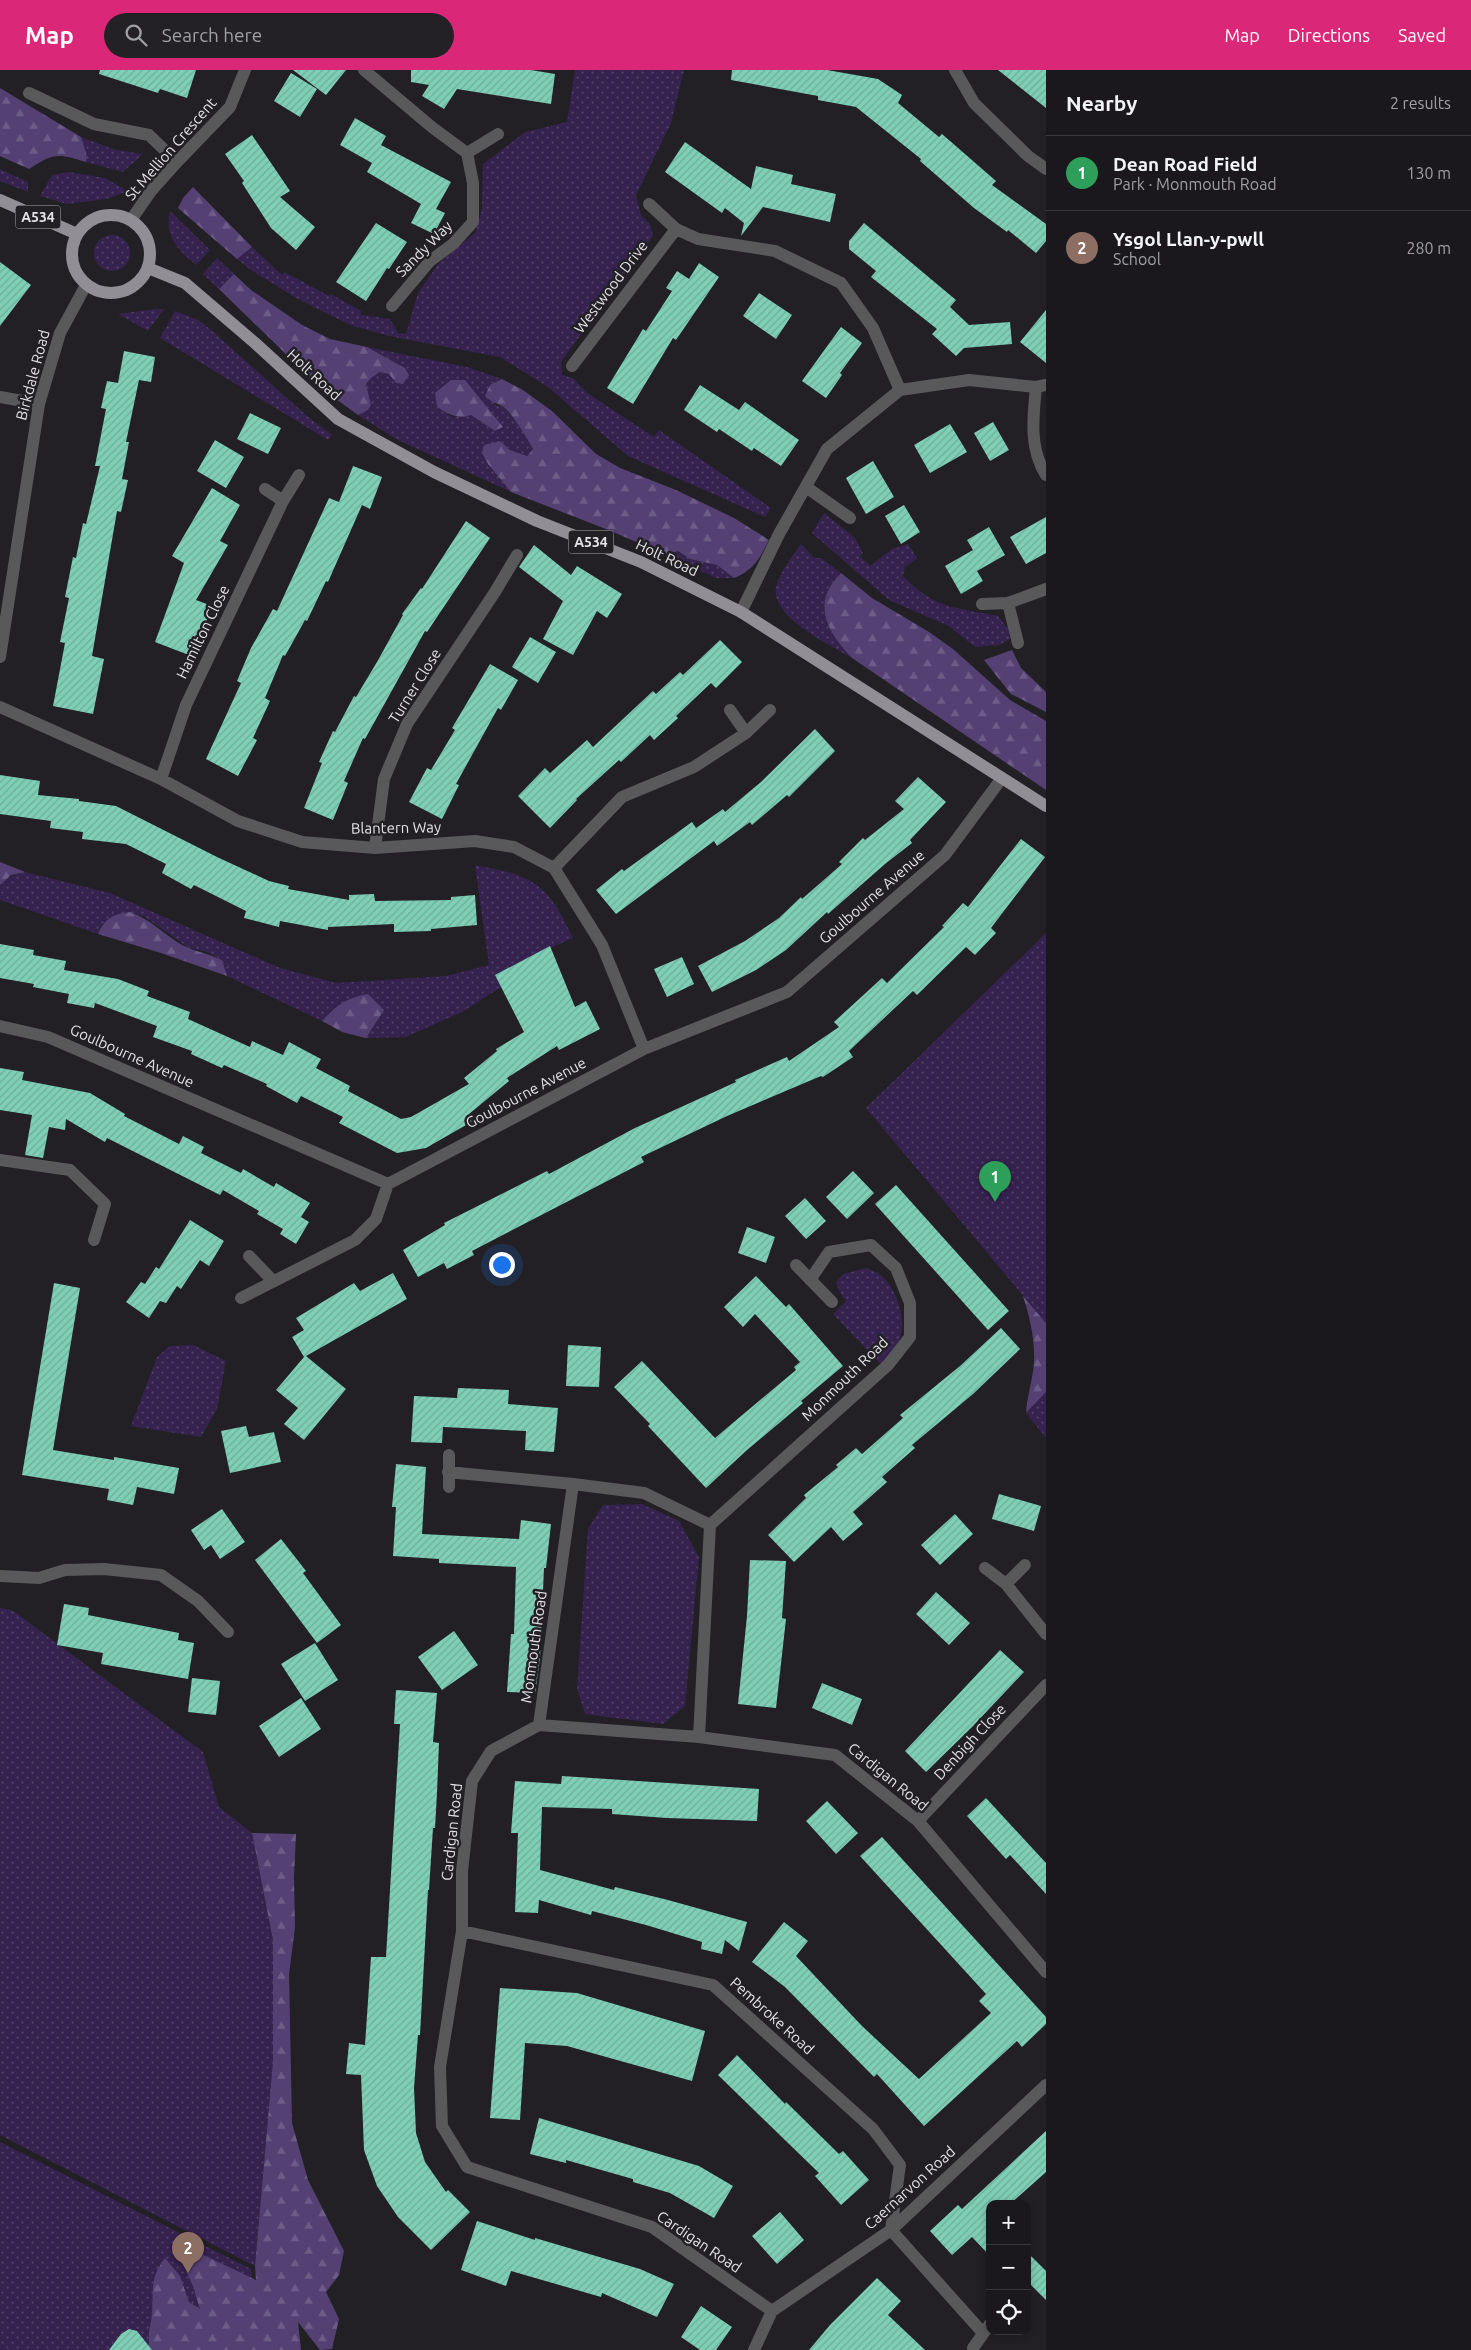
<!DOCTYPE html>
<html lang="en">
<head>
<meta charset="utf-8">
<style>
	:root { --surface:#1a181c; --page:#232125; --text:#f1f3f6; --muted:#9fa0a3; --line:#38373b; --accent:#db2777 }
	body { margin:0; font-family:Ubuntu,sans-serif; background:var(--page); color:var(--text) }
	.controls { position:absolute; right:15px; bottom:15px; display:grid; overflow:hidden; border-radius:10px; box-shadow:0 2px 8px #0003 }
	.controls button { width:45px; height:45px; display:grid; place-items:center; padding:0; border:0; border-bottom:1px solid var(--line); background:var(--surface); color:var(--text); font:25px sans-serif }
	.you { position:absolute; left:501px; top:1194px; width:18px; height:18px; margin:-12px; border:4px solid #fff; border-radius:50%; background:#1a73e8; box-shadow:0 0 0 8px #1a73e833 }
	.badge { display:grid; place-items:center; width:32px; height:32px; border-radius:50%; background:var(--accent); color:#fff; font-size:16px; font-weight:700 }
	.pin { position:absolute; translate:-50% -41px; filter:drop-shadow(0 1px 2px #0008) }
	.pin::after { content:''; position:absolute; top:26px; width:18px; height:15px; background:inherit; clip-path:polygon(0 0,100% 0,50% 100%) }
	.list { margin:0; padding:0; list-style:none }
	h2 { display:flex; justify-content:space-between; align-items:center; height:65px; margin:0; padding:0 20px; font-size:21px }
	h2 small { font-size:16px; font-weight:400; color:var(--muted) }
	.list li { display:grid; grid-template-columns:32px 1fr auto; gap:15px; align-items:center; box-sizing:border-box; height:75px; padding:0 20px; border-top:1px solid var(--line) }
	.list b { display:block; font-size:19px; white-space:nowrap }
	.list p { margin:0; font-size:16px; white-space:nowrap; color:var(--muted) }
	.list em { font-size:16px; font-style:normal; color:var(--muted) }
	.icon { flex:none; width:28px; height:28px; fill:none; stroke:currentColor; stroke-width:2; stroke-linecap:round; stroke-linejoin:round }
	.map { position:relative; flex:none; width:1046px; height:2280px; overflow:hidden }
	header { display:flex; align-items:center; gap:30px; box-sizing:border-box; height:70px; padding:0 25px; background:var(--accent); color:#fff }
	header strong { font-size:24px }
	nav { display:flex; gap:28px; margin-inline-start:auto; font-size:18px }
	.search { width:350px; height:45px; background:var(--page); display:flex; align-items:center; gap:12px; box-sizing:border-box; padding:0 18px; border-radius:28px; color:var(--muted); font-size:19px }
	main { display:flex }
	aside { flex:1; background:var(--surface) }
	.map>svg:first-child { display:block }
	.grass { fill:url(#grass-dots); fill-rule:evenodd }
	.forest { fill:url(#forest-firs) }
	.building { fill:url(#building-hatch) }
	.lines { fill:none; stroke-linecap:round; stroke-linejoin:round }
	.minor { stroke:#59585b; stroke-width:12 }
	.major { stroke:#918f95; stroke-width:12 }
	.labels { text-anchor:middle; stroke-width:5; stroke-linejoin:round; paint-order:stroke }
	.shield { fill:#222025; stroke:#a9a8ab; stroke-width:1 }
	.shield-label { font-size:14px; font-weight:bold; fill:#e3e2e5 }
	.street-label { font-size:15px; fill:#e3e2e5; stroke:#222025 }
</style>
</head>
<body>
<header>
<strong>Map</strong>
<div class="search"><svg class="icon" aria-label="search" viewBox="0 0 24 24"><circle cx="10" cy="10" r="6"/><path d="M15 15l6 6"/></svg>Search here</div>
<nav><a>Map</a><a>Directions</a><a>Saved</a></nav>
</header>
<main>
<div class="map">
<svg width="1046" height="2280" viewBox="0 0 1046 2280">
	<defs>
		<pattern id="grass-dots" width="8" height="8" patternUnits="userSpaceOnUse" patternTransform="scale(1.25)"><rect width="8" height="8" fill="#35224f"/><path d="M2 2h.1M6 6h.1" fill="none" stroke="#524268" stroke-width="1.8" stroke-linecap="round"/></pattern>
		<pattern id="forest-firs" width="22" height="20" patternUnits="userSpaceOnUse" patternTransform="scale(1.25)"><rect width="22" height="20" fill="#554074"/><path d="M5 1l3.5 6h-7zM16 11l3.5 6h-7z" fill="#6d5b88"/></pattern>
		<pattern id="building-hatch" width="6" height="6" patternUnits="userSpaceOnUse" patternTransform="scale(1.25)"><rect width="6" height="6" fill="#7ecfb6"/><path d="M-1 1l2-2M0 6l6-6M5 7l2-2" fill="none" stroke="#70ac9a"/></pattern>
	</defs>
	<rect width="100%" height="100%" fill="#222025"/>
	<path class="grass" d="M575,0H684L671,53L636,125L641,145L650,154L653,166L561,292L562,305L573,308L587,323L654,367L659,360L771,438L765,447L628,386L548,317L500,287L389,266L350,255L296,228L251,200L237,189L252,177L282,205L285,202L329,226L331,224L361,241V245L390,249L398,263L406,264L418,223L438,194L476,162L482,139L483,94L525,62L567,52Z
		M81,67L116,80L143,84L123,102L86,92L87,86Z
		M0,99L28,112V122L0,111Z
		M69,102L105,108L128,121L106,129L67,134L40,126L52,105Z
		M170,141L210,180L196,195C178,180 164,166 170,141Z
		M94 183a18 18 0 1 1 36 0a18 18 0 1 1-36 0Z
		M217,188L234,204L219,219L203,204Z
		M155,239H164L148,261L118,244Z
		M175,241L198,250L210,259L307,346L332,365L328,370L160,268Z
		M367,277L467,297L502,309L490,315L495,335L504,337L527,366L533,379L527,386L510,380L500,371L488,394L511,422L396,369L358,345L368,340L371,335L366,314L371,308L380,302L390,304L396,313L405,298ZM465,310L479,330L495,361L471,345L453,347L437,337L435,323Z
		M824,443L855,468L863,483L860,486L870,496L892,479L908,474L917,488L905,497L903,506C936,540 955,537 998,546L1009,560L1010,569L999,575L975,577L949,556L889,530L812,463Z
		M801,474L814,488H821L841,503C811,533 826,561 852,588C831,575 770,547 776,517C780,501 792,487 801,474Z
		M678,481L690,489L717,495L734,508H716L666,485Z
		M475,795C534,806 547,812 573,868L539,883L498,919L462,942L406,967L366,968L384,940H332L322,951L227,906L222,890L207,882L189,878L145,847L130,842L102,854L98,864L0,830V815C7,807 14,804 25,802L110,823L280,898L336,913L446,906L489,895Z
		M1046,863V1253L866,1038Z
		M866,1198C871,1200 879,1203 883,1207C900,1224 909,1258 895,1280C892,1285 885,1289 881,1294L833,1244L846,1231L840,1223L836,1212L843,1204Z
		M193,1275L226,1291L217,1339L201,1367L131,1356L157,1287L170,1276Z
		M1046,1322V1368L1026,1343Z
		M642,1434L679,1451L699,1487L685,1636L663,1654L585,1644L577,1619L588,1459L603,1435Z
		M0,1538L12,1540L203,1682L219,1737L252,1763L273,1870V1991L255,2196L0,2065Z
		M0,2072L251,2199L258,2280H0Z"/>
	<path class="forest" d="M0,18L81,67L87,86L86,92C58,83 53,83 29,99L0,86Z
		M193,117L252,177L237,189L178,138L183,128Z
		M234,204L251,220L302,255L330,269L367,277L405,298L409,305L403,314L396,313L389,304L380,302L371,308L366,314L371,335L368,340L358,345L321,318L219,219Z
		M502,309L523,320L552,341L596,384L620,398L676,420L734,448L769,470C760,488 754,500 734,508L717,495L690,489L678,481L666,485L611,461L511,422L488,394L482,383L484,375L500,371L510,380L527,386L533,379C529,371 510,340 502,336C496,333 491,332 485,326L490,315Z
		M451,310H465L503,357L495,361L471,345C456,350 449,344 437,337L435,323Z
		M841,503L872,528L929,562L953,579L1010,630L1046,651V720L852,588C826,561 811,533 841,503Z
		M1012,580L1021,598L1046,622V642L1011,624L984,590Z
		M0,792L25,802L11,805L0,815Z
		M130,842C152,850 163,864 182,875C195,882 208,883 222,890L227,906L161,883L98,864C105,848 114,844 130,842Z
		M368,924L384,940L366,968L342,962L322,951C336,935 347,928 368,924Z
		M1023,1226L1046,1253V1322L1026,1343C1027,1326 1033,1309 1034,1292C1035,1269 1030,1248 1023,1226Z
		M252,1763L296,1764L294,1807L295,1857L289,1904L292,2053L308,2110L344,2181L339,2205L326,2222L339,2249L332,2279L320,2280L298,2252L301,2280H144L149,2274C148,2260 151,2255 152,2243C154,2218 149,2209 165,2188L180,2206L189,2232L200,2239L193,2216L172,2170L256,2210L255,2196L273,1991V1870Z"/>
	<path class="building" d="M100,0H196L187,28L160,19L158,23L99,4Z
		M293,0H346L326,25Z
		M411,0H531L555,4L551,34L457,19L444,39L422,26L429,15L411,12Z
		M732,0H827L878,9L902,25L898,33L939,67L942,64L996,111L992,115L1046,154V171L1036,183L1008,160L1007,162L974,138L920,91L921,89L856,37L818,30V26L731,10Z
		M998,0H1046V38Z
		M291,3L317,19L300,47L274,31Z
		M355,48L386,66L381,75L451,112L436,139L445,143L434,164L411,153L421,134L367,102L372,93L340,75Z
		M252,65L290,121L280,127L315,157L296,180L271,158L242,113L244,111L225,84Z
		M685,72L751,119L756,96L793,105L791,114L836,124L830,152L763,137L741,166L744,153L725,138L722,143L665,102Z
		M376,153L407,172L389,199L387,198L366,231L336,212Z
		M864,153L956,230L950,237L969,255L1010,252L1012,274L964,278L956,286L932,264L937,259L871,207L876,201L849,179V171Z
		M0,192L31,215L0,256Z
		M699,193L719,207L676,270L673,268L633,334L607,318L643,259L646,261L672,221L666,218L677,201L689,209Z
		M759,223L792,245L776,269L743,246Z
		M1046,240V293L1020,272Z
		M841,257L862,273L840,303L842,305L826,328L802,311Z
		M124,281L155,287L151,312L139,310L126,372H129L122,409L128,410L121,442L117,441L92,586L104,589L93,644L53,636L65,573L60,572L69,528L65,527L73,487L76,488L83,453L86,454L100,396H95L106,339L101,338L107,311L118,313Z
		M700,315L739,340L745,332L799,370L781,396L754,378L752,381L719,359L717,362L684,340Z
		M250,343L281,358L268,384L237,369Z
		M993,352L1009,380L990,391L974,363Z
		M950,354L967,382L930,403L914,375Z
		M215,370L244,387L226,418L197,401Z
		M873,391L894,427L866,444L846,408Z
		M353,396L382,407L370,439L362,435L328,512L326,511L307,551L305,550L285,586L283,585L265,628L270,631L253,668L257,670L238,706L206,689L241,613L237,611L251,578L273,539L277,541L329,428L339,432Z
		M212,418L240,435L220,471L228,475L196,530L212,536L194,587L155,572L184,493L172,486Z
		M904,435L920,462L901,474L885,446Z
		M1046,447V483L1026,494L1010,467Z
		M466,451L490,468L427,562L425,561L365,669L363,668L344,711L348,713L333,750L304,738L322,693L319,692L333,661L335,662L354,626L356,627L377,592L403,545L402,544L421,518L422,519Z
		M989,457L1005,485L977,501L983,511L961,524L945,496L973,480L967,470Z
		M534,475L571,505L577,496L622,524L607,548L597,541L573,585L543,569L563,531L519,497Z
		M530,567L556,582L538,613L512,597Z
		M720,570L742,592L716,618L711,613L676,646L678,648L654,670L650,665L621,692L619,690L576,729L577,730L550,758L518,726L545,698L550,703L587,670L593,677L653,621L656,624L680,602L683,605Z
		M490,594L518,610L501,640L498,638L456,714L459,715L442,749L409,732L427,698L431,700L455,660L452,658Z
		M815,659L835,681L789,727L787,725L752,755L750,752L717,776L714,771L616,844L596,820L622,799L624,801L692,752L696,758L723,739L725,742L761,712Z
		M0,705L40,711L38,725L79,729V731L116,736L217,787L269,811L289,816L288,819L349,830V825L374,824L375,831L451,830V827L475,825L477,855L431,859V861L394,862V854L328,857V860L280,851L279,857L244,848L246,841L194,815L191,819L162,803L166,794L126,774L82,769L83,762L50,758L51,751L0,744Z
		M918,707L946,732L910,770L912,773L885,794L828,844L827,842L786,880L756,900L712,922L698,896L745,871L779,848L801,827L802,829L842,794L839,792L863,768L865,770L904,739L895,731Z
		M1021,769L1045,787L991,858L996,863L975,885L966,877L917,925L913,921L849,981L853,987L823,1007L821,1006L727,1046L641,1087L644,1092L472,1181L474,1185L447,1199L444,1193L418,1207L403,1180L445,1155L444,1153L547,1101L549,1104L635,1058L736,1012L735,1010L787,987L789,991L839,957L834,952L882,908L887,913L944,857L942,856L963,833L968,837Z
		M0,874L34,880L33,885L66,891L64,900L118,909L149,921L147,926L190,942L188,949L250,977L252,971L283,985L289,972L321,989L316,998L350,1016L348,1021L401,1049L411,1047L469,1014L464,1008L497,981L496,979L524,962L495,905L550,876L575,937L586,931L600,959L559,980L557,976L507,1008L509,1011L469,1044L473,1051L426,1078L397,1083L339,1053L343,1047L301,1026L297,1033L266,1016L267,1014L224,995L222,998L191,984L192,981L153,967L157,956L95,933L94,938L67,933L69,924L33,917L34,914L0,908Z
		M682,887L694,914L667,927L654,899Z
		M0,998L24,1002L22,1010L90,1023L125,1044L124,1046L179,1074L183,1066L204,1077L201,1083L241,1103L243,1099L274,1117L276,1113L310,1133L301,1147L309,1152L296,1174L280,1164L283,1159L257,1144L259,1141L223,1120L220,1125L107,1068L105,1072L66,1049L65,1060L49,1057L43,1088L25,1085L32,1045L0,1040Z
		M853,1101L874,1123L847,1149L826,1127Z
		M896,1115L1009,1241L988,1260L875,1134Z
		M805,1128L826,1151L806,1169L785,1146Z
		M190,1150L224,1171L209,1196L200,1190L181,1219L177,1216L166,1233L160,1231L149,1248L126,1232L141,1212L145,1214L156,1197L159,1199Z
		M747,1157L775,1167L766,1193L738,1183Z
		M393,1203L407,1229L306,1286L346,1319L304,1370L284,1354L298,1338L276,1320L304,1287L292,1267L304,1260L296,1248L354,1213L360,1221Z
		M756,1206L786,1237L789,1234L843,1296L801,1331L803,1333L747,1380L706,1418L648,1356L650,1354L614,1317L642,1291L715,1368L796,1300L794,1297L800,1292L755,1244L743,1257L724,1237Z
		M54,1213L80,1218L53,1380L114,1390V1387L179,1398L174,1424L137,1417L133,1435L107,1430L109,1419L22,1405Z
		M1001,1258L1020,1279L973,1324L912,1375L915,1378L882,1407L887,1412L853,1442L863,1454L843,1471L831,1457L794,1492L768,1465L806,1428L804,1425L838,1397L836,1395L856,1378L862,1384L903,1348L900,1345L960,1296Z
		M568,1275L601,1277L599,1317L566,1316Z
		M458,1318L509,1320L508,1334L558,1338L554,1382L525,1380L526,1361L443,1357L442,1373L411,1372L414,1326L457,1328Z
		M246,1356L249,1367L274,1362L281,1392L230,1403L221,1361Z
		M396,1394L426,1397L422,1464L519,1469L521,1450L551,1454L546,1498H544L540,1588L535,1623L507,1622L511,1564H514L516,1497L439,1493V1489L393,1486L396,1437H392Z
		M999,1424L1041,1436L1034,1461L992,1449Z
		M222,1439L245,1472L220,1489L211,1475L204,1480L191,1460Z
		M955,1444L973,1464L940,1495L921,1475Z
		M281,1469L306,1501L303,1503L341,1555L317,1573L255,1490Z
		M750,1490L786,1491L782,1548L786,1549L776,1638L738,1634L747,1546Z
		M936,1522L970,1553L949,1575L916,1544Z
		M64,1534L89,1538L88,1545L179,1563L178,1570L194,1573L188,1609L101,1594L103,1583L57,1575Z
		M454,1561L478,1595L442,1620L418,1587Z
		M315,1573L338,1610L305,1631L281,1594Z
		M1000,1580L1024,1602L972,1657L926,1702L905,1681Z
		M192,1608L220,1611L216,1645L188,1642Z
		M822,1613L862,1629L852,1655L812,1638Z
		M396,1620L437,1623L433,1672L439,1673L437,1723L435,1758H433L429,1820H428L420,1965H418L414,2018L416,2063L425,2092L446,2122L448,2120L470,2142L431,2180L398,2147L377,2116L364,2080L361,2005L346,2004L349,1973L365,1975L371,1887H386L400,1654H394Z
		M301,1628L321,1659L279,1687L259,1656Z
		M562,1706L759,1719L757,1751L667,1748L612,1744V1739L542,1737L540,1800L614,1820L615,1817L668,1830L747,1852L739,1881L725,1870L722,1884L701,1879L702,1872L646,1855L592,1841L591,1845L539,1830L538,1843L515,1842L518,1763H511L515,1711L561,1714Z
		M986,1728L1046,1793V1824L1010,1785L1006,1789L967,1746Z
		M827,1731L858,1763L836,1784L806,1751Z
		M882,1767L1046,1947V1954L1022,1977L1017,1971L924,2056L877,2004L874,2007L785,1917L752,1892L784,1852L808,1871L796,1886L862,1956L919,2009L991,1943L979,1931L986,1924L860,1786Z
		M500,1918L577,1923L705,1961L692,2011L567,1976L525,1973L520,2050L490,2048Z
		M737,1985L785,2034L786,2032L839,2084L843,2081L869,2110L841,2135L815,2106L819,2103L718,2005Z
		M539,2048L699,2096L733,2116L714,2148L670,2123L633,2112V2109L566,2090V2093L530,2084Z
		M1046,2061V2102L1010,2134H990V2186L972,2167L952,2185L930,2161L958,2135L962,2139Z
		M780,2142L804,2170L777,2194L752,2166Z
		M477,2151L535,2170V2168L640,2199L674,2214L657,2247L602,2223L601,2227L511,2201L506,2216L461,2200Z
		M1027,2182L1046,2201V2230L1027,2211Z
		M877,2208L901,2231L888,2245L925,2280H809L830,2255Z
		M701,2236L732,2257L716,2280H700L681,2267Z
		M129,2259L137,2261L152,2280H109L121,2264Z"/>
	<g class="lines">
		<path class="minor" d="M364,0L433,58L467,83L473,113V152L453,174L430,191L392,236
			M955,0L974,33L1028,86L1046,99
			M29,23L94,54L149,65L177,92
			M467,83L498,64
			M131,150L151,121L177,92L230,37L245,0
			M676,159L698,169L775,181L841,213L873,258L900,320
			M572,296L676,159L649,134
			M1036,317C1033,348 1029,378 1046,405
			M0,327L39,334
			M806,417L850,448
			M265,419L283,431
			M982,534L1008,533
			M741,542L779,464L827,379L900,320L969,310L1036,317L1046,315
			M1018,573L1008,533L1046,519
			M0,587L39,334L60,263L86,215
			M0,637L161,709L238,751L302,772L375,778L475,771L514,777L554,798L602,875L644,979
			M730,640L746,663
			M161,709L186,635L283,431L299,405
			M375,778L384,709L407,654L495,522L517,485
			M554,798L622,727L694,697L746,663L770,640
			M0,956L48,967L388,1114L644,979L787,922L945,785L1002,708
			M0,1090L70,1100L105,1134L94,1170
			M249,1186L273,1211
			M796,1195L832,1232
			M241,1228L355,1170L376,1149L388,1114
			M449,1385V1417
			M448,1402L573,1414L539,1655
			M573,1414L644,1423L710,1455L888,1295L910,1267V1233L896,1198L871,1175L829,1182L810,1210
			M985,1498L1006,1514L1046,1564
			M0,1506L39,1508L65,1500L104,1499L161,1505L198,1531L228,1562
			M1006,1514L1025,1495
			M699,1667L710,1455
			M918,1751L1046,1615
			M462,1861L713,1915L873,2059L900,2095L891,2160L983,2263
			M772,2241L652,2157L467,2097L442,2056L440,1997L462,1861V1801L472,1711L491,1681L539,1655L699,1667L835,1685L918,1751L1046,1902
			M973,2278L990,2254
			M754,2280L772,2241L891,2160L1046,2015"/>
		<path class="major" d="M0,130L77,164
			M72 184a39 39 0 1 1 78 0a39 39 0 1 1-78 0Z
			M148,198L185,213L255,273L338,349L434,402L537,451L641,492L741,542L1046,736"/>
	</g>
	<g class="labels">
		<g class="shield">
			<rect x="15.5" y="135.5" width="45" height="23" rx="4"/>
			<rect x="568.5" y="460.5" width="45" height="23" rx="4"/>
		</g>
		<g class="shield-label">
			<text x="38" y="152">A534</text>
			<text x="591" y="477">A534</text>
		</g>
		<g class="street-label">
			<text transform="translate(171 79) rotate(-49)" y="5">St Mellion Crescent</text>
			<text transform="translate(424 179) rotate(-45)" y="5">Sandy Way</text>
			<text transform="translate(611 217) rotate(-53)" y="5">Westwood Drive</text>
			<text transform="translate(33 305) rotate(-75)" y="5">Birkdale Road</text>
			<text transform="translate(314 305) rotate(43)" y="5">Holt Road</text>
			<text transform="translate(667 488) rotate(25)" y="5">Holt Road</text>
			<text transform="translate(203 562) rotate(-64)" y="5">Hamilton Close</text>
			<text transform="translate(415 616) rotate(-58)" y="5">Turner Close</text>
			<text transform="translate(396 758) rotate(-1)" y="5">Blantern Way</text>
			<text transform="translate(872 827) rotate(-41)" y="5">Goulbourne Avenue</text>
			<text transform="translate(132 986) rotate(24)" y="5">Goulbourne Avenue</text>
			<text transform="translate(526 1023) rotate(-28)" y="5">Goulbourne Avenue</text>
			<text transform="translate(845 1309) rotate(-44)" y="5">Monmouth Road</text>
			<text transform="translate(534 1577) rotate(-82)" y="5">Monmouth Road</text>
			<text transform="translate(970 1672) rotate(-47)" y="5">Denbigh Close</text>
			<text transform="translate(888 1707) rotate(39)" y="5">Cardigan Road</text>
			<text transform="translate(452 1762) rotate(-84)" y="5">Cardigan Road</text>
			<text transform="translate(772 1946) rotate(42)" y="5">Pembroke Road</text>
			<text transform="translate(910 2118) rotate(-42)" y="5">Caernarvon Road</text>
			<text transform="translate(699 2172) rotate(34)" y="5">Cardigan Road</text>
		</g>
	</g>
</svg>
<div class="controls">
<button>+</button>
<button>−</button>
<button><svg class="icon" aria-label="locate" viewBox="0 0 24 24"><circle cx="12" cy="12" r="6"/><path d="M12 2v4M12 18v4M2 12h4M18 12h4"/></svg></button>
</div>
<div class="you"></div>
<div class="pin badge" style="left:995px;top:1132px;background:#2e9e5b">1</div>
<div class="pin badge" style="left:188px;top:2203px;background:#8d6e63">2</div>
</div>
<aside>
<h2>Nearby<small>2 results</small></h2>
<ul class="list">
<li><span class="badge" style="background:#2e9e5b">1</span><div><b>Dean Road Field</b><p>Park · Monmouth Road</p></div><em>130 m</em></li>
<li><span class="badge" style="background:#8d6e63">2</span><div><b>Ysgol Llan-y-pwll</b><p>School</p></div><em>280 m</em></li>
</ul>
</aside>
</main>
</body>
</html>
